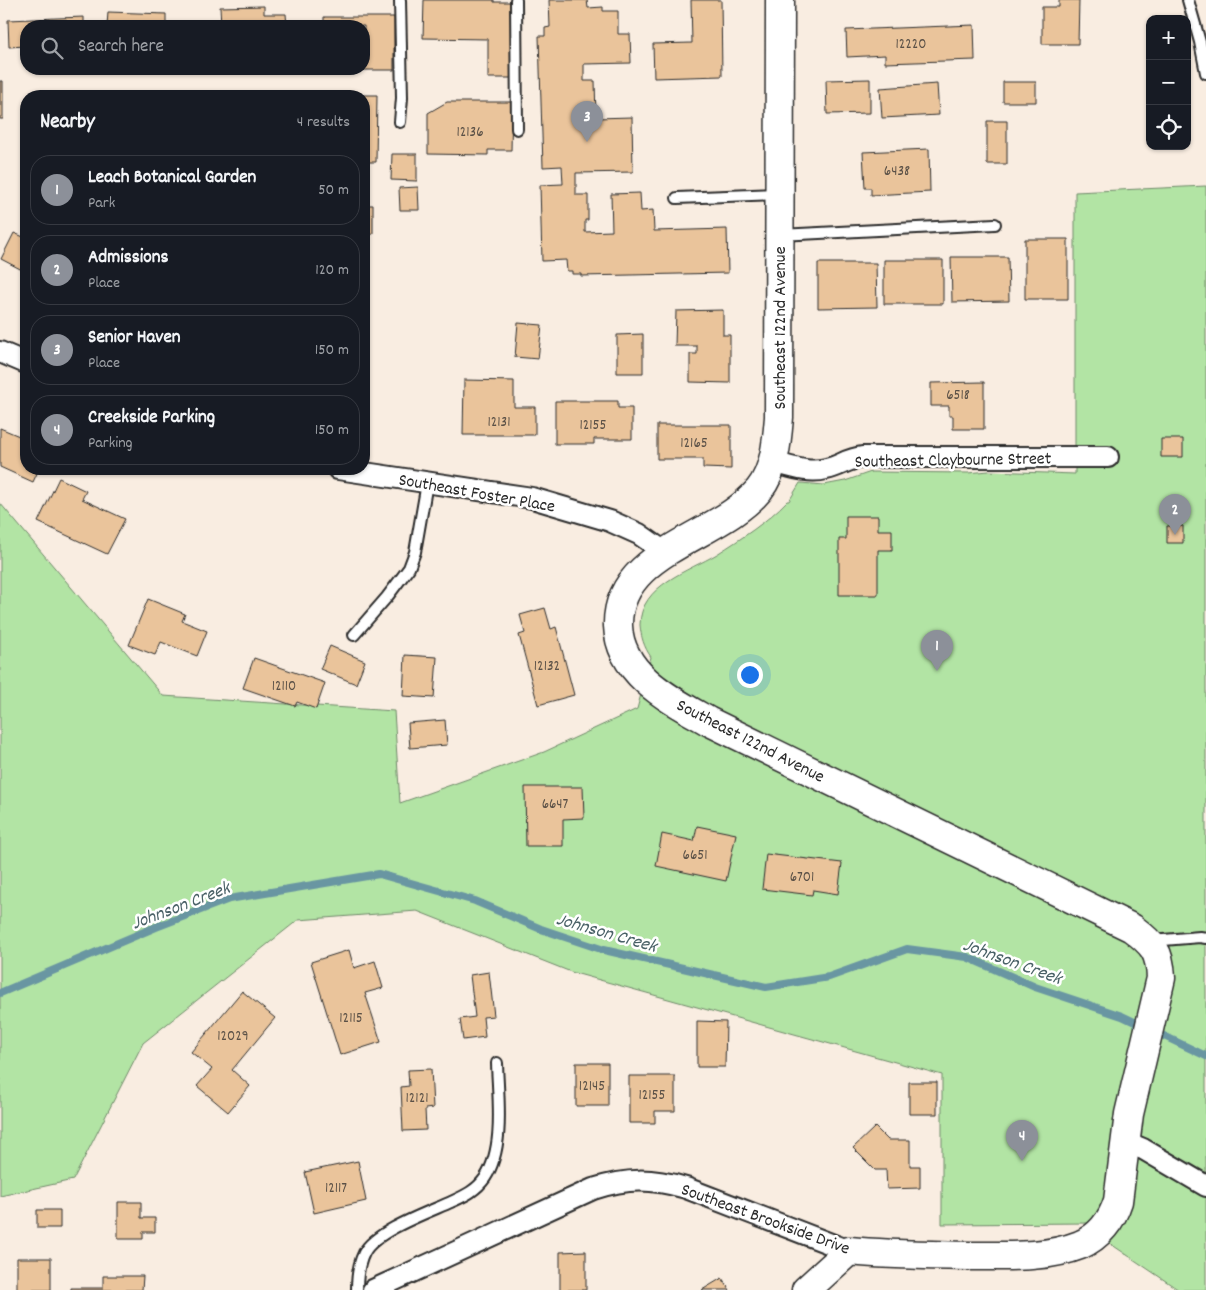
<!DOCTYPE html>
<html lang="en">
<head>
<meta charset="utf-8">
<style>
	:root { --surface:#171b24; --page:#20242c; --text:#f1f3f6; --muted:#9ea1a6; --line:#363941; --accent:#8c9099 }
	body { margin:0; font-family:Dekko,sans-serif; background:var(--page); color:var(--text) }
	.controls { position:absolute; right:15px; top:15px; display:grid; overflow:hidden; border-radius:10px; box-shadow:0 1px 4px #0004 }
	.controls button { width:45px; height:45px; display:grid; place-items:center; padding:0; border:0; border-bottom:1px solid var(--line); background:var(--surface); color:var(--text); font:25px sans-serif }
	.you { position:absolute; left:749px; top:674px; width:18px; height:18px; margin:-12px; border:4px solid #fff; border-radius:50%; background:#1a73e8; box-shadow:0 0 0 8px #1a73e833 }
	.badge { display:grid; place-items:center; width:32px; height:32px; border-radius:50%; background:var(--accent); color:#fff; font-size:16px; font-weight:700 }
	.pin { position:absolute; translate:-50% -41px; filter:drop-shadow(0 1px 2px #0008) }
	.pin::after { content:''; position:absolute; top:26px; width:18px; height:15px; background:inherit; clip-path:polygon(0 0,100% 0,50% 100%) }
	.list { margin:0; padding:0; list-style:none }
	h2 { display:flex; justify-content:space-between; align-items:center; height:65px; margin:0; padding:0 20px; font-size:21px }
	h2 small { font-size:16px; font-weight:400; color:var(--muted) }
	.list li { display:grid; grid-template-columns:32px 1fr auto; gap:15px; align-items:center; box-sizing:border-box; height:70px; margin:0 10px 10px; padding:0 10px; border:1px solid var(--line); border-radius:20px }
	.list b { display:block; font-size:19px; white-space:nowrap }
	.list p { margin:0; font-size:16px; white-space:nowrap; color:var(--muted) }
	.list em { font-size:16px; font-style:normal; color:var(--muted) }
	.icon { flex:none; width:28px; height:28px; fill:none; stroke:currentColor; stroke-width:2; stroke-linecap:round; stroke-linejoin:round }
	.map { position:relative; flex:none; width:1206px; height:1290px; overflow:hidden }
	.search { position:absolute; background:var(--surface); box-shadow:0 1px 4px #0004; left:20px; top:20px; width:350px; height:55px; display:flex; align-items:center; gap:12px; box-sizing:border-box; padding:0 18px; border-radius:20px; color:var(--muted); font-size:19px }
	.panel { position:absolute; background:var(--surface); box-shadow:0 1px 4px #0004; left:20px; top:90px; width:350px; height:385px; border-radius:20px }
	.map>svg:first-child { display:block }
	.green { fill:#b2e4a4; stroke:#6e8868 }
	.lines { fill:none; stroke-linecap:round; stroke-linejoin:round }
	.stream { stroke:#6996a2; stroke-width:8 }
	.building { fill:#eac49b; stroke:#2b2b2b }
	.lane-casing { stroke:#2b2b2b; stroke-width:14 }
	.street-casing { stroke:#2b2b2b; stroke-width:24 }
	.secondary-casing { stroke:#2b2b2b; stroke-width:31 }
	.lane { stroke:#fff; stroke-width:10 }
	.street { stroke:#fff; stroke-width:20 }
	.secondary { stroke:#fff; stroke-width:28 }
	.labels { text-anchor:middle; stroke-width:5; stroke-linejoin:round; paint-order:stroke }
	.number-label { font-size:15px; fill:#5b5147 }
	.street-label { font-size:18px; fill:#2b2b2b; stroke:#fff }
	.water-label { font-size:19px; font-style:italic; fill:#4a6167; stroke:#fff }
</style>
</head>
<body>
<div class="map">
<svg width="1206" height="1290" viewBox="0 0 1206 1290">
	<rect width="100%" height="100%" fill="#f9ede1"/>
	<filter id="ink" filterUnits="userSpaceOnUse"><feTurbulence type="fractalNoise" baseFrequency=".02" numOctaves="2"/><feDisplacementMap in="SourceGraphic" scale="10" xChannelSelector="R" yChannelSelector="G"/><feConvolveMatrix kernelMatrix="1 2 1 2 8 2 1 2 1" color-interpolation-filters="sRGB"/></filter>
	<g filter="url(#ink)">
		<path class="green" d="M1206,186V1290H1179L1090,1230V1223L942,1224V1075L571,972L417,911L298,920L143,1043L73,1180L0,1196V503L163,696L394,711L400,803L544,752L637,709L651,657C644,647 641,637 640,625C640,585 689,571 717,554C742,538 767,522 787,501H789L800,483L824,485L845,481L871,472L968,473L989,471L1075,474V192Z"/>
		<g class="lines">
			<path class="stream" d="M0,993L156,927L229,899L379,874L475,901L541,929L604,950L766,987L829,977L907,949L967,957L1035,987L1122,1016L1206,1056"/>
		</g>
		<path class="building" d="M424,0H494V2H515L514,78H488V39L423,38Z
			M549,0H587L588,8L603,7V11H618V34H630L631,63L584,64V81H595L596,118L632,117L633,172L576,173V195H588V220H585V232L612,231L611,194L640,193L641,211L653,210L654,231L727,229L728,273L581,276V274H572V271H567L566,260L542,261L540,185L563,184L562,166L543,167L539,36H545V28L550,27Z
			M691,0H721L722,76L654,78L653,44L692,43Z
			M1059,0H1079L1078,44H1042V7H1059Z
			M264,6V14H286L287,26H221L220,7Z
			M108,12L166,14V26H183H107Z
			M84,17V26H26V46L9,47L8,20Z
			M324,17H394V70H360V69H364V26H324Z
			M974,25L975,60L885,63V55L847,57L846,30Z
			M870,79V113L827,114L826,80Z
			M0,81H3V119H0Z
			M1003,82H1036V102H1003Z
			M937,84L939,115L882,118L880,88Z
			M315,95H377L376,162H364V96H315Z
			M447,102H512L511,150H488V155L428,154V113Z
			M987,121H1007V164H987Z
			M24,123H26V151H23Z
			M929,149L930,192L871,195V188H865L863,152Z
			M392,154H417V181L391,180Z
			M418,187L419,210H400L399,188Z
			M364,205H373V234L364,235Z
			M14,233L26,238V272L1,259Z
			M1025,239H1068V299H1025Z
			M951,257H1008L1009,301L952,302Z
			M884,260H943V304H884Z
			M818,263H876L877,307L818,308Z
			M723,310V335H730V383L690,382V354H697V346H675L676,311Z
			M518,323L542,325L538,359L515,357Z
			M643,334V373H617V335Z
			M464,380L514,381V407H535V435H463Z
			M984,382V429H953V416H949V406H931V383Z
			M555,401H618V408H632V439H594V444H555Z
			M657,425H731V469L703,468V459H657Z
			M0,428L24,438L21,444L26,447V469H39L33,482L0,467Z
			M1161,439H1183V457H1161Z
			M59,478L86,491L82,499L125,519L107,554L38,522Z
			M846,516H878V530H892V550H878V595H839V539H846Z
			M1167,526H1183V543H1167Z
			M148,599L185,614L182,621L207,631L197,656L161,642L155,655L129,645Z
			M545,608L551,629L556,627L574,695L538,705L519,635L525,633L520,615Z
			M330,646L365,661L356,684L320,669Z
			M405,655L437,657L434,698L403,696Z
			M254,658L325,683L316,709L297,702L295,706L243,688Z
			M445,720L447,745L410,748L408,723Z
			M525,787H583L584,818L563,819V846H526Z
			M697,826L736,834L726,881L656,866L662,834L694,841Z
			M766,854L842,863L838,894L813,890L812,895L762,889Z
			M349,950L354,968L375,961L383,988L365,993L381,1042L340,1055L311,962Z
			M489,972L494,1016L483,1017L485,1037L463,1040L460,1019L475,1017L470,975Z
			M242,991L275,1018L232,1070L250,1086L228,1112L197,1086L212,1069L191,1052Z
			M697,1021L726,1022L725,1067H697Z
			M576,1063H608V1106H576Z
			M431,1069L433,1108L425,1109L426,1130L403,1131L401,1087L409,1086L408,1070Z
			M629,1076H675V1111H655V1123H629Z
			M909,1082H937V1114H909Z
			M875,1127L888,1140H910V1166H920V1188L887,1189L886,1170H875L853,1148Z
			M358,1161L366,1201L314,1213L305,1172Z
			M118,1202H141V1218H155V1232H143V1239H118Z
			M37,1210H60V1228H37Z
			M586,1251V1290H560V1252Z
			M17,1258H51V1290H17Z
			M103,1276H143L142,1290H71V1288H103Z
			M722,1278L730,1290H702Z"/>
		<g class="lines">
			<g class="lane-casing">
				<path id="lane" d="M400,0L402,98L400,122
					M516,0L517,129
					M1188,0L1200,42L1206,73
					M677,198L778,194
					M780,235L995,224
					M354,635L387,597L409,568L415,552L427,483
					M1151,941L1200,937L1206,938
					M357,1290C357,1277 358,1265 364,1253C375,1231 429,1212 451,1202C464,1196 476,1191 485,1178C505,1148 498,1098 497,1063"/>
			</g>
			<g class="street-casing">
				<path id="street" d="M0,352L26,363
					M772,462C789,466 808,474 826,469C841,466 846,459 863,457H1108
					M338,469L532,498L610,521L639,534L666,553
					M1124,1141L1143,1149L1206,1186
					M373,1290L593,1189C628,1178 651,1178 686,1188L849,1251"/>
			</g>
			<g class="secondary-casing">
				<path id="secondary" d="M780,0L779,417C777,441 775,470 759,490C719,538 616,551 618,626C620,675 671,700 708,721L1132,928C1153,944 1160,951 1161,978L1129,1114L1118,1201C1112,1220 1099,1237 1080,1245C1047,1258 1008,1256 974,1256C932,1255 890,1255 849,1251L806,1290"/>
			</g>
			<use href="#lane" class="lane"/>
			<use href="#street" class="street"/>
			<use href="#secondary" class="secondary"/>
		</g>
	</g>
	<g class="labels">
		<g class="number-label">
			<text x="911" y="48">12220</text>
			<text x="470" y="136">12136</text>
			<text x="897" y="175">6438</text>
			<text x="958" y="399">6518</text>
			<text x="499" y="426">12131</text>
			<text x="593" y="429">12155</text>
			<text x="694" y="447">12165</text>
			<text x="547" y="670">12132</text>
			<text x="284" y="690">12110</text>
			<text x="555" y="808">6647</text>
			<text x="695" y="859">6651</text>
			<text x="802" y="881">6701</text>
			<text x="351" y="1022">12115</text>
			<text x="233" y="1040">12029</text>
			<text x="592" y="1090">12145</text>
			<text x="652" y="1099">12155</text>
			<text x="417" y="1102">12121</text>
			<text x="336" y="1192">12117</text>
		</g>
		<g class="street-label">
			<text transform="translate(779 328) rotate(-90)" y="6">Southeast 122nd Avenue</text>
			<text transform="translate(953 459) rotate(-1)" y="6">Southeast Claybourne Street</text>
			<text transform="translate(477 492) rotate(10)" y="6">Southeast Foster Place</text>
			<text transform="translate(751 740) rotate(27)" y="6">Southeast 122nd Avenue</text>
			<text transform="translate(766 1218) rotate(20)" y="6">Southeast Brookside Drive</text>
		</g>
		<g class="water-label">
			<text transform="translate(180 904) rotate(-21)" y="7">Johnson Creek</text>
			<text transform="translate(607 931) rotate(16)" y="7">Johnson Creek</text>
			<text transform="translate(1013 960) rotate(20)" y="7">Johnson Creek</text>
		</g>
	</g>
</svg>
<div class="controls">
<button>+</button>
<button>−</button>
<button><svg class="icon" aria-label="locate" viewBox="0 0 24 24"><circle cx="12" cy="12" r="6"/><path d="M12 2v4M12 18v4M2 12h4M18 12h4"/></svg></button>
</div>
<div class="you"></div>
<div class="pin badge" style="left:937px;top:671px">1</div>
<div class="pin badge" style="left:1175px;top:535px">2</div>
<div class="pin badge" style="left:587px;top:142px">3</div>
<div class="pin badge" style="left:1022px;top:1161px">4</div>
<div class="search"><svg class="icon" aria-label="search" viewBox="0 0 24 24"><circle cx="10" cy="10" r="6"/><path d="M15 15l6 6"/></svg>Search here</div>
<section class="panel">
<h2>Nearby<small>4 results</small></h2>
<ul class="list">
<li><span class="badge">1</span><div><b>Leach Botanical Garden</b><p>Park</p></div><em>50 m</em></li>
<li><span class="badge">2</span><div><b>Admissions</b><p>Place</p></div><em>120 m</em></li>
<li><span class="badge">3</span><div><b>Senior Haven</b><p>Place</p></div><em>150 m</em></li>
<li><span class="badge">4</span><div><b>Creekside Parking</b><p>Parking</p></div><em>150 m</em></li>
</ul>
</section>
</div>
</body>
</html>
